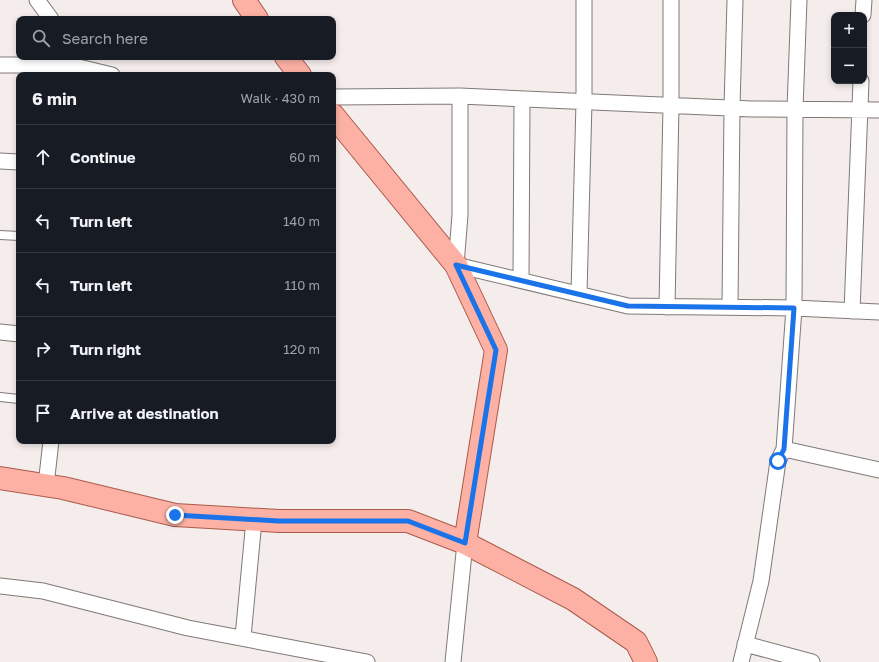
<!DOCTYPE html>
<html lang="en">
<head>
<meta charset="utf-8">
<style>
	:root { --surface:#171b24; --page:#242831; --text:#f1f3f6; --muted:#9ea1a6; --line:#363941 }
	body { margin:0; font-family:"Golos Text",sans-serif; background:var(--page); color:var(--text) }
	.controls { position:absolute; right:12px; top:12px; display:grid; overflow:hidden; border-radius:8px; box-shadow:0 2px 6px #0003 }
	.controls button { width:36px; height:36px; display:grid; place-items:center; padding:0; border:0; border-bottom:1px solid var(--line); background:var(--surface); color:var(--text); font:20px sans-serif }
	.stop { position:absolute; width:12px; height:12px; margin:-9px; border:3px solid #1a73e8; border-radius:50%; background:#fff }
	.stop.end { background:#1a73e8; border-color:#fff; box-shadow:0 1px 4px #0008 }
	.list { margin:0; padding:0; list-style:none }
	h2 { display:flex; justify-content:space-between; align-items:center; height:52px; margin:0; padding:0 16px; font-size:17px }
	h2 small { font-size:13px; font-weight:400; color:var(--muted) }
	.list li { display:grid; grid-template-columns:26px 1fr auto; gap:12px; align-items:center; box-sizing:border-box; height:64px; padding:0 16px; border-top:1px solid var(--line) }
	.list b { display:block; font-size:15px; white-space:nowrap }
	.list em { font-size:13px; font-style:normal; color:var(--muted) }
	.icon { flex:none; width:22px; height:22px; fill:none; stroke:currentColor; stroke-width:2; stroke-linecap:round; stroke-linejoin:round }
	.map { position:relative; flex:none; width:879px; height:662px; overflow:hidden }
	.search { position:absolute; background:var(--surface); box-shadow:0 2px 6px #0003; left:16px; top:16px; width:320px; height:44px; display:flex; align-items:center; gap:10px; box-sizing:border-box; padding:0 14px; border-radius:8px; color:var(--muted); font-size:15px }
	.panel { position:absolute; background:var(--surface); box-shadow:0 2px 6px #0003; left:16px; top:72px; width:320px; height:372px; border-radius:8px }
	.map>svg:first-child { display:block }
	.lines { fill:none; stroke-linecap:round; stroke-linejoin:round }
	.service-casing { stroke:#7f7977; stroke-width:10 }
	.minor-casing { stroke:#7f7977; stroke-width:17 }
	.primary-casing { stroke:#ac5a4c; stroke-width:24 }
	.service { stroke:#fff; stroke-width:8 }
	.minor { stroke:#fff; stroke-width:15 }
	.primary { stroke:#fcb1a4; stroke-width:22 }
	.route { stroke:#1a73e8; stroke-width:5 }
</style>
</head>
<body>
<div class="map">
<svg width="879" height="662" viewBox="0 0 879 662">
	<rect width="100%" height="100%" fill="#f4edeb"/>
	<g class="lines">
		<g class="service-casing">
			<path id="service" d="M0,235L19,236
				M0,397L19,399"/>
		</g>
		<g class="minor-casing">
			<path id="minor" d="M37,0L51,19
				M863,15L864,0
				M0,65H70L112,75
				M460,96V215L456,265L628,306L794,308L879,312
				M333,97L460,96L752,109L879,110
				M0,161L19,162
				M521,280L522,99
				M579,294L584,102V0
				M667,307L671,106V0
				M730,307L732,107L735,0
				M852,311L861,81
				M0,332L19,334
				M784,449L879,470
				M46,485L51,441
				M0,586L43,591L188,628L367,662
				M243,637L254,520
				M745,644L812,662
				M453,662L465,543
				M741,662L761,581L778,461L784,449L794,308L795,109L799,0"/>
		</g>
		<g class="primary-casing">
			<path id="primary" d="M244,0L257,19
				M286,57L300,75
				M333,115L456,265L496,350L465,543
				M0,478L63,488L175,515L279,521H408L465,543L573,599L636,642L646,662"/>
		</g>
		<use href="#service" class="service"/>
		<use href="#minor" class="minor"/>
		<use href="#primary" class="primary"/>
	</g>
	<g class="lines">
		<path class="route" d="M175,515L278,521H408L465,543L496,350L456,265L628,306L794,308L784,449L778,461"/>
	</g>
</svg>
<div class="controls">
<button>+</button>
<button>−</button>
</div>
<div class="stop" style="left:778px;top:461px"></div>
<div class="stop end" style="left:175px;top:515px"></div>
<div class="search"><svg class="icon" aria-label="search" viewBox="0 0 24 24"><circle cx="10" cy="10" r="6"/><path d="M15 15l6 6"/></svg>Search here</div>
<section class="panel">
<h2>6 min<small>Walk · 430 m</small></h2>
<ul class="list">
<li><svg class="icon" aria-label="ahead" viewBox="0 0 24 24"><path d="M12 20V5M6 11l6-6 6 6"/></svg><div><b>Continue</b></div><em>60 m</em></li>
<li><svg class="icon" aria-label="left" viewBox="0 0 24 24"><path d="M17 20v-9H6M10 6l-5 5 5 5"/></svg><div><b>Turn left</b></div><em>140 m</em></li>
<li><svg class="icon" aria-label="left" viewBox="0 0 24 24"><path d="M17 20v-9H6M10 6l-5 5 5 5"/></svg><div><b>Turn left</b></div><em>110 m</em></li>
<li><svg class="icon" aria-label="right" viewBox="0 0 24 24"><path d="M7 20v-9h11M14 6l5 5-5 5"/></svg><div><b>Turn right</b></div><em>120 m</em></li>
<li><svg class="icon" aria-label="arrive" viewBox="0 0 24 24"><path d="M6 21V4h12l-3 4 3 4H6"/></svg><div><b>Arrive at destination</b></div></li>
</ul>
</section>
</div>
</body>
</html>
